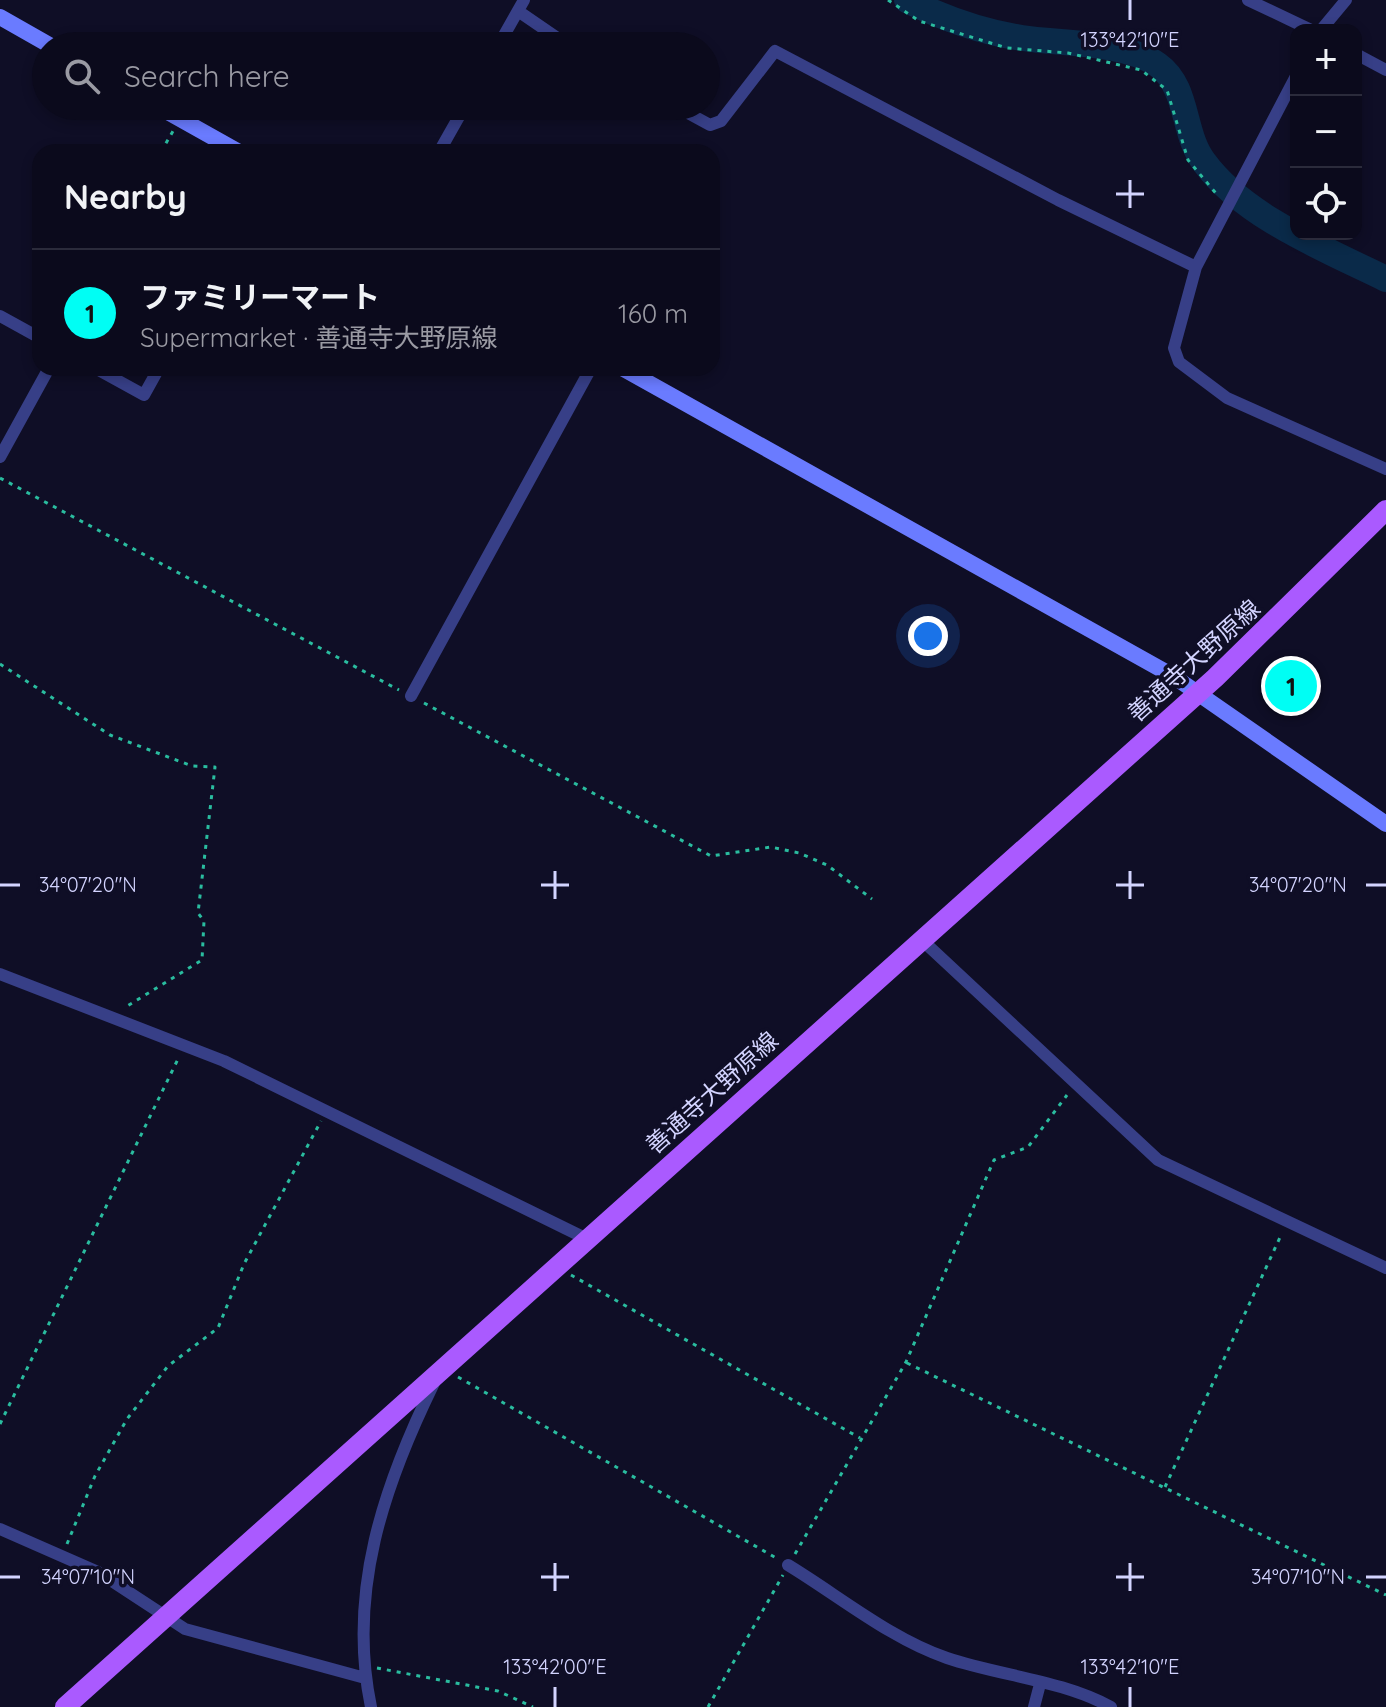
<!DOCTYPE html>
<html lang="en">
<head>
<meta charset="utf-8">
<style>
	:root { --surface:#0b0a1c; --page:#191829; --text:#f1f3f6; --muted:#9a9aa3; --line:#2b2b3b; --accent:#00fef4 }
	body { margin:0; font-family:Quicksand,"Noto Sans JP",sans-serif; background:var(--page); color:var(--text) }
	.controls { position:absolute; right:24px; top:24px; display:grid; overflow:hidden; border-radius:16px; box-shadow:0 4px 12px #0003 }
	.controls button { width:72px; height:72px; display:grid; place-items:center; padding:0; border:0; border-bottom:2px solid var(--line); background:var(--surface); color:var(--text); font:40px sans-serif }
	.you { position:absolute; left:928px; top:636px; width:28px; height:28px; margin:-20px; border:6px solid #fff; border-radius:50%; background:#1a73e8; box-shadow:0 0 0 12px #1a73e833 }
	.badge { display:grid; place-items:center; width:52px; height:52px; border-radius:50%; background:var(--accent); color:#111; font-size:26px; font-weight:700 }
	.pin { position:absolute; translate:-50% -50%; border:4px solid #fff; box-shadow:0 2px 8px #0006 }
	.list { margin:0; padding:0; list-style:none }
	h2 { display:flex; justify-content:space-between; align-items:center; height:104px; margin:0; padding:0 32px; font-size:34px }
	h2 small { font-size:26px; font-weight:400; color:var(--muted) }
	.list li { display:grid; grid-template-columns:52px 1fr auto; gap:24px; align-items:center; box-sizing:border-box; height:128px; padding:0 32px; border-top:2px solid var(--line) }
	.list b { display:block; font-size:30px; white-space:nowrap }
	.list p { margin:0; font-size:26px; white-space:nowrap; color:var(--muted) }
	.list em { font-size:26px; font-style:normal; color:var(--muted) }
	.icon { flex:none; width:44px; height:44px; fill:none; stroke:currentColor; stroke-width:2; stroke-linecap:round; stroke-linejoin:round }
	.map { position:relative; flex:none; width:1386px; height:1707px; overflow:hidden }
	.search { position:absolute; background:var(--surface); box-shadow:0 4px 12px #0003; left:32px; top:32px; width:688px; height:88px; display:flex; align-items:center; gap:20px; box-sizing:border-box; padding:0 28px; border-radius:44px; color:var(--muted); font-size:30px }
	.panel { position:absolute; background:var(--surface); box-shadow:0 4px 12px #0003; left:32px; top:144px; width:688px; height:232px; border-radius:24px }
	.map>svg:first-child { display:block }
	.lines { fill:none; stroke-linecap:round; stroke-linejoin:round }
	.river { stroke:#0a2a49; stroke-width:26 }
	.building { fill:#1c1948; stroke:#2f2b75; stroke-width:2 }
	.path { stroke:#2abc9f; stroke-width:3; stroke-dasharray:4 6; stroke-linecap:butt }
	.street { stroke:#373f87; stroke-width:12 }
	.secondary { stroke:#6a7bff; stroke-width:16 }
	.primary { stroke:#aa5aff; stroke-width:20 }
	.ticks { fill:none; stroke:#d3d4ff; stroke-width:3 }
	.labels { text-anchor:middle; stroke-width:7; stroke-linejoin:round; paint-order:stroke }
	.street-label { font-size:24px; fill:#d3d4ff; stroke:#0f0e26 }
	.ticks-label { font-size:20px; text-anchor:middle; fill:#d3d4ff; stroke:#0f0e26; stroke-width:7; stroke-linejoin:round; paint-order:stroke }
</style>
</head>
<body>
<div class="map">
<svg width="1386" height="1707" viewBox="0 0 1386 1707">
	<rect width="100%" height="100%" fill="#0f0e26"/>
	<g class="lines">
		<path class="river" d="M907,0C943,18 982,32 1022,38C1061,44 1124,41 1158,65C1189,87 1182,134 1204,162C1244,217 1327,250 1386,279"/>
	</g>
	<path class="building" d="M1296,662L1314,679L1285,709L1267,692Z"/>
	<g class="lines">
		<path class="path" d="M888,0L919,21L1007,48L1068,53L1141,70L1167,90L1188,160L1219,197
			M161,152L173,131
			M0,478L399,690
			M0,664L110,735L192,766L215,767L198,913L204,921L202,960L124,1008
			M424,703L711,856L771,847L799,853L827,865L872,899
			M571,1275L860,1438
			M907,1363L1386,1595
			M458,1377L778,1559
			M0,1424L179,1057
			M1165,1487L1282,1233
			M67,1544L95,1476L127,1419L168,1366L218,1328L244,1264L321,1121
			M795,1554L906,1362L994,1160L1028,1147L1067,1095
			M377,1668L498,1691L533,1707
			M708,1707L783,1575"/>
		<path class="street" d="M1248,0L1311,30
			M518,11L569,46
			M1321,30L1346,0
			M498,46L524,0
			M1356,54L1386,70
			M1296,76L1196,267L1174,348L1179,362L1227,398L1386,469
			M675,106L710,125L721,121L775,51L1058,200L1196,267
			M439,152L465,106
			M0,316L40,338
			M95,368L144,395L159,368
			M0,457L49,368
			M411,696L591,368
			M923,941L1158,1160L1386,1268
			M0,974L224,1061L587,1239
			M0,1529L98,1572L185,1629L365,1678
			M788,1565C839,1596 891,1639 947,1658C1001,1676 1061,1680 1111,1707
			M371,1707C347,1592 384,1485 434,1383
			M1034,1707L1040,1684"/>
		<path class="secondary" d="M0,17L51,46
			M157,106L239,152
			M622,368L1173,676L1386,824"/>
		<path class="primary" d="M65,1707L1215,678L1386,510"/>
	</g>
	<path class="ticks" d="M1130,0V20M1130,180V208M1116,194H1144M555,871V899M1130,871V899M0,885H20M541,885H569M1116,885H1144M1366,885H1386M555,1563V1591M1130,1563V1591M0,1577H20M541,1577H569M1116,1577H1144M1366,1577H1386M555,1687V1707M1130,1687V1707"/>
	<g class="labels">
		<g class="street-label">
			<text transform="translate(1194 661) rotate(-42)" y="8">善通寺大野原線</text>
			<text transform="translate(712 1093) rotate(-42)" y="8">善通寺大野原線</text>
		</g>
	</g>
	<g class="ticks-label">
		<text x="1130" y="47">133°42'10"E</text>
		<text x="88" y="892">34°07'20"N</text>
		<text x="1298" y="892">34°07'20"N</text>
		<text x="88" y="1584">34°07'10"N</text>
		<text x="1298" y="1584">34°07'10"N</text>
		<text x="555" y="1674">133°42'00"E</text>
		<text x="1130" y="1674">133°42'10"E</text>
	</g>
</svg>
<div class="controls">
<button>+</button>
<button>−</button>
<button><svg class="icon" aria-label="locate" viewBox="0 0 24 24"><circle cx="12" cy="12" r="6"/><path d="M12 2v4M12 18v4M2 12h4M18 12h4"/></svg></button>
</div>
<div class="you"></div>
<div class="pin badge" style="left:1291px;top:686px">1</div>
<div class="search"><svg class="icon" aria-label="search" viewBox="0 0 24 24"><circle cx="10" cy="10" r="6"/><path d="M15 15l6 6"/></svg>Search here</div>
<section class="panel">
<h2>Nearby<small></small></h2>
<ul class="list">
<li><span class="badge">1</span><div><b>ファミリーマート</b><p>Supermarket · 善通寺大野原線</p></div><em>160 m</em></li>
</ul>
</section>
</div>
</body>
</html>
